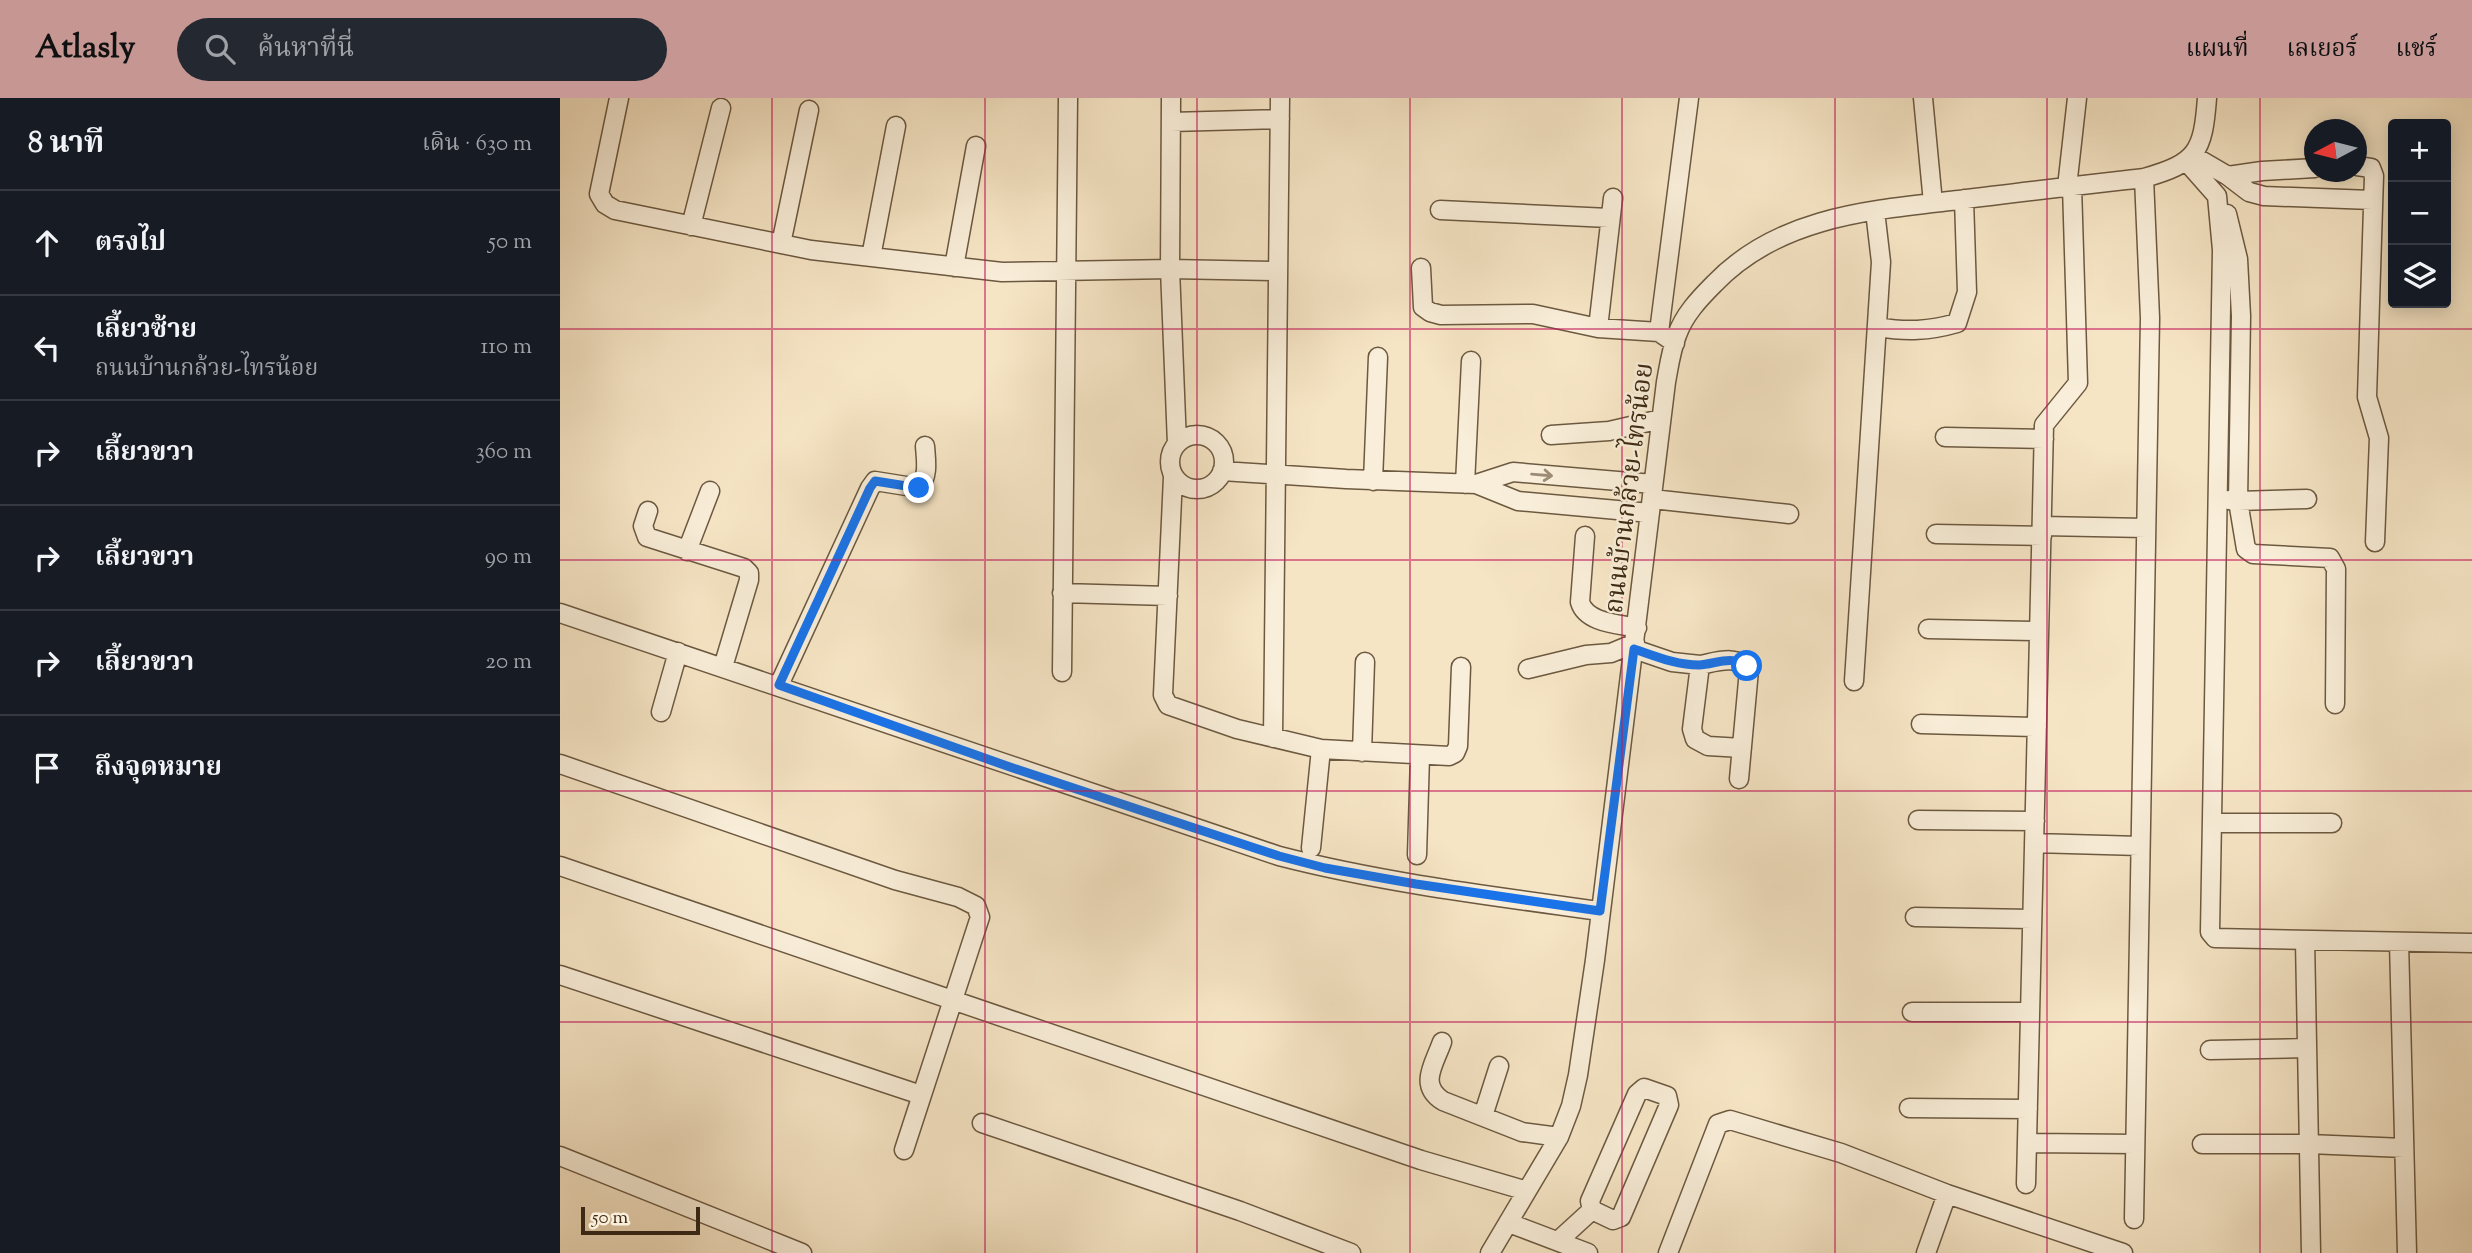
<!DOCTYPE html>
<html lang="th">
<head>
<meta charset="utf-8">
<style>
	:root { --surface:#171b24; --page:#242831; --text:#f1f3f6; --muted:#9ea1a6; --line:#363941; --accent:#c59692 }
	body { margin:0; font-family:"Sorts Mill Goudy","Noto Serif Thai",serif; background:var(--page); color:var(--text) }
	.controls { position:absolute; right:21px; top:21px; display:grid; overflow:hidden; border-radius:7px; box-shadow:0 4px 18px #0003 }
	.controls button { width:63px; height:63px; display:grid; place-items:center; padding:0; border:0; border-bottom:2px solid var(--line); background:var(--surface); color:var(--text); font:35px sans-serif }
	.compass { position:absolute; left:1744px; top:21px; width:63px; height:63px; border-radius:50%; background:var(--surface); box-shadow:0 4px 18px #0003; rotate:263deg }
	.scale { position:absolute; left:21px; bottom:18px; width:119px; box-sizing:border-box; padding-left:7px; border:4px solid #3e2a14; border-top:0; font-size:19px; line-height:24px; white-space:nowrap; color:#3e2a14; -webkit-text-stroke:5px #f9eed9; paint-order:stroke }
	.stop { position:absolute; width:21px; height:21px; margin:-16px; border:5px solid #1a73e8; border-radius:50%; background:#fff }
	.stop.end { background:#1a73e8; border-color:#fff; box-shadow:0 2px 7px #0008 }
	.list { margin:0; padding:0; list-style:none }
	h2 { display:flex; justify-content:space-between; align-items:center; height:91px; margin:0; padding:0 28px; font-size:30px }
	h2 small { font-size:23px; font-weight:400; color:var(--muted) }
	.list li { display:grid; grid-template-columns:46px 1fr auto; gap:21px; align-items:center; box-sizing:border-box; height:105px; padding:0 28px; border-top:2px solid var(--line) }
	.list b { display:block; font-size:26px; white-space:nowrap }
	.list p { margin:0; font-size:23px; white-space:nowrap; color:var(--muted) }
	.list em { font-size:23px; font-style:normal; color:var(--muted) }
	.icon { flex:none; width:38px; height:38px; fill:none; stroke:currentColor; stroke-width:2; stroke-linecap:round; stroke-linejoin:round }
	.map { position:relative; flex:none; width:1912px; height:1155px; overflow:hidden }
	header { display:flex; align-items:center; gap:42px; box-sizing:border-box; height:98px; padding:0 35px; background:var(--accent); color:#111 }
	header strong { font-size:33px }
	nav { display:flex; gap:38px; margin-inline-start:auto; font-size:24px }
	.search { width:490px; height:63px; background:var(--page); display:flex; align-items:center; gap:18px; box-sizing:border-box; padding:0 24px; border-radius:38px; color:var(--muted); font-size:26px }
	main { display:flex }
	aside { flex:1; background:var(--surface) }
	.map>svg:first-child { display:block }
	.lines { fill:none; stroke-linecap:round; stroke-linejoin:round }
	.minor-casing { stroke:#6c5940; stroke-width:21 }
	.minor { stroke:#f9eed9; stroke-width:18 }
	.oneway { stroke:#9c8c76 }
	.route { stroke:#1a73e8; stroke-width:9 }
	.grid { fill:none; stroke:#c2185b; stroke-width:2; stroke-opacity:0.55 }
	.labels { text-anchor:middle; stroke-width:5; stroke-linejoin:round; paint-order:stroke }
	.street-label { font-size:26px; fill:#3e2a14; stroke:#f9eed9 }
</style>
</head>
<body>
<header>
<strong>Atlasly</strong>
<div class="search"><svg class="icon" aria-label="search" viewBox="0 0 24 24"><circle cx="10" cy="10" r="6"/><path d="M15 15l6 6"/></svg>ค้นหาที่นี่</div>
<nav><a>แผนที่</a><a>เลเยอร์</a><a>แชร์</a></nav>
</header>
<main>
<aside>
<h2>8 นาที<small>เดิน · 630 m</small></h2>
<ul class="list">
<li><svg class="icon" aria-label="ahead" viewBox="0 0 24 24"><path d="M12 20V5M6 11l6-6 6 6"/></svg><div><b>ตรงไป</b></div><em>50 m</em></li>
<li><svg class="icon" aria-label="left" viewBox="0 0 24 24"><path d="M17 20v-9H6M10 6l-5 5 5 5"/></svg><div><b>เลี้ยวซ้าย</b><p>ถนนบ้านกล้วย-ไทรน้อย</p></div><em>110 m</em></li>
<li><svg class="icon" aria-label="right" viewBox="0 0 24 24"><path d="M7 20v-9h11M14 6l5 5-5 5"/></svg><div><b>เลี้ยวขวา</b></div><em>360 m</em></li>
<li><svg class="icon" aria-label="right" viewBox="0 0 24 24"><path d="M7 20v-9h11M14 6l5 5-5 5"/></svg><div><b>เลี้ยวขวา</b></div><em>90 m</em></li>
<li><svg class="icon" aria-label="right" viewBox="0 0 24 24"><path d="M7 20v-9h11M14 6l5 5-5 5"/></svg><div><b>เลี้ยวขวา</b></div><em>20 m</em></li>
<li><svg class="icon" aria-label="arrive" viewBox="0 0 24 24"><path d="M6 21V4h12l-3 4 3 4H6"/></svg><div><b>ถึงจุดหมาย</b></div></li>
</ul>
</aside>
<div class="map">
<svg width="1912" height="1155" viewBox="0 0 1912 1155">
	<rect width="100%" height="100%" fill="#f6e5c5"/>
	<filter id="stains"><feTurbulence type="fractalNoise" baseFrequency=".00286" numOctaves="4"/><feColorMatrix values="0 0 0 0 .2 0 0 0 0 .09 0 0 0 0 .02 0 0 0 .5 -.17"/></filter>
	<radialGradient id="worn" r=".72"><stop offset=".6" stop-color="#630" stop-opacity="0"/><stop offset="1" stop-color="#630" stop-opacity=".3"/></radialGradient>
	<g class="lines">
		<g class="minor-casing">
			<path id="minor" d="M59,0L39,96L45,106L55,112L251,152L442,174L610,171L718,173
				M611,0L610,171L617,346
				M1363,0L1373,105
				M611,24L720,21
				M1632,57L1668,78L1689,94L1704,98L1812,102
				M1627,64L1657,98L1662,152L1650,834L1655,840L1912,845
				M1797,68L1811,70L1814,78L1807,299L1819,340L1815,444
				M1668,78L1702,73L1755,70
				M1507,89L1517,0
				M880,112L1049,120
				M1667,116L1678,161L1681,218L1678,403L1747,401
				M131,128L161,10
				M221,146L249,12
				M311,159L336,28
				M394,169L416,48
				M861,170L863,209L870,214L881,217L973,216L1038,230L1099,234L1115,245
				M1318,229C1346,234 1369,233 1397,225L1407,194L1404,101
				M1038,230L1053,100
				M1099,234L1129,0
				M991,337L1049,333L1101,321
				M610 364a27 27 0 1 1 54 0a27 27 0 1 1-54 0Z
				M1385,339L1484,341
				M662,373L786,381L916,386L958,403L1090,415
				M613,379L603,597L608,607L677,631L761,651L889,658L895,655L898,648L901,569
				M813,383L818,259
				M905,386L911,263
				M916,386L953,374L1093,386
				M1092,401L1229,416
				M1669,402L1678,403L1686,451L1693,456L1770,460L1776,471L1775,606
				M88,413L83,428L87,439L184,470L189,475V482L163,569
				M1482,428L1586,430
				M1376,436L1482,438
				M1025,438L1020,504C1026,525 1059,526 1077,530
				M127,453L150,393
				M502,495L608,498
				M0,515L719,758C824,785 932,798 1040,813
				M1368,531L1479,533
				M1074,551L1112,564L1140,567L1132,631L1135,641L1148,648L1182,650
				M1140,567C1156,564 1178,556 1189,572L1179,681
				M968,571L1026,557L1051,555L1075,545
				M502,574L508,0
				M1294,583L1321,164L1315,113
				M219,587L310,390L315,383L359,390C369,377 366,363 365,348
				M101,614L118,554
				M1361,626L1477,629
				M713,640L720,0
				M802,654L805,564
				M0,666L335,782L398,799L416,808L420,819L344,1052
				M1358,722L1475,723
				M1653,725H1772
				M1474,745L1580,748
				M751,750L761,651
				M857,757L860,658
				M0,768L861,1062L967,1093
				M1355,819L1472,821
				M1745,842L1751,1155
				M1839,844L1847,1155
				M0,877L361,997
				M1352,914H1470
				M882,944C874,967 858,987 883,1003L962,1034L999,1039
				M1650,952L1747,950
				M1084,990L1107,998L1109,1007L1061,1119L1053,1122L1032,1112L1030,1103L1077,996Z
				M1349,1010L1468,1011
				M923,1018L939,968
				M422,1025L680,1113L791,1155
				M1467,1045L1575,1046
				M1642,1046H1749L1844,1050
				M0,1058L242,1155
				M1466,1086L1484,327L1518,285L1512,88
				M1574,1121L1590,220L1584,80
				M949,1125L1028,1155
				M998,1143L1032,1112
				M930,1155L999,1039L1011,1008L1018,977L1035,862L1106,284C1109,268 1111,252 1117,237C1124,217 1139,201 1154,186C1219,118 1312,112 1399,102C1461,94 1523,87 1584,80C1637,65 1643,54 1647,0
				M1108,1155L1158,1026L1170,1022L1281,1055L1387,1096L1563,1155
				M1366,1155L1387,1096"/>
		</g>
		<use href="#minor" class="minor"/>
	</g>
	<defs><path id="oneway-shaft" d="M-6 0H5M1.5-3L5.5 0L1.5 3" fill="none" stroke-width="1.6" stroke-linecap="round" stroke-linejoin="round" transform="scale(1.75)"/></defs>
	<use class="oneway" href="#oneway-shaft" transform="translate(982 377) rotate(5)"/>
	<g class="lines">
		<path class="route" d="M359,390L315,383L310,390L219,587L447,668L719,758L765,770L856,786L1040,813L1074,551C1095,558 1116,567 1139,567C1156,566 1171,557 1187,568"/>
	</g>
	<path class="grid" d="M212,0V1155M425,0V1155M637,0V1155M850,0V1155M1062,0V1155M1275,0V1155M1487,0V1155M1700,0V1155M0,231H1912M0,462H1912M0,693H1912M0,924H1912"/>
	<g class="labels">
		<g class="street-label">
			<text transform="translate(1068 390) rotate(-83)" y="9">ถนนบ้านกล้วย-ไทรน้อย</text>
		</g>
	</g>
	<rect width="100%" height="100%" filter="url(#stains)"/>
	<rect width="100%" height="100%" fill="url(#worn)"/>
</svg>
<div class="controls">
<button>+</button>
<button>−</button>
<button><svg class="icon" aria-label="layers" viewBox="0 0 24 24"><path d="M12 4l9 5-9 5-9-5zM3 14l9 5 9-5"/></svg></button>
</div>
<svg class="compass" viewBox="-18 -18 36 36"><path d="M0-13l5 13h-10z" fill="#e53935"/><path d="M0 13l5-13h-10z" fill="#9ea1a6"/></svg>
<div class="scale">50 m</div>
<div class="stop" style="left:1187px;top:568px"></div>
<div class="stop end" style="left:359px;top:390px"></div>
</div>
</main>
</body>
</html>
